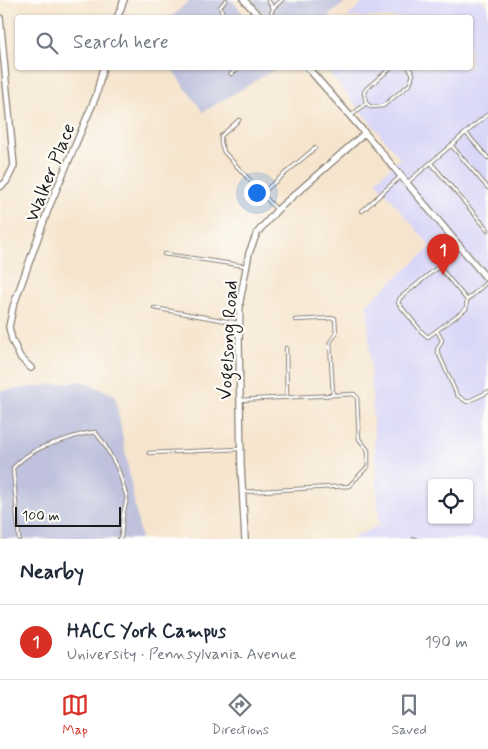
<!DOCTYPE html>
<html lang="en">
<head>
<meta charset="utf-8">
<style>
	:root { --surface:#fff; --page:#f6f6f7; --text:#1f2937; --muted:#747a83; --line:#e0e1e3; --accent:#d93025 }
	body { margin:0; font-family:Mynerve,sans-serif; background:var(--page); color:var(--text) }
	.controls { position:absolute; right:15px; bottom:15px; display:grid; overflow:hidden; border-radius:5px; box-shadow:0 1px 4px #0004 }
	.controls button { width:45px; height:45px; display:grid; place-items:center; padding:0; border:0; border-bottom:1px solid var(--line); background:var(--surface); color:var(--text); font:25px sans-serif }
	.scale { position:absolute; left:15px; bottom:12px; width:106px; box-sizing:border-box; padding-left:5px; border:2px solid #1c1c1c; border-top:0; font-size:14px; line-height:18px; white-space:nowrap; color:#1c1c1c; -webkit-text-stroke:4px #fdfcf7; paint-order:stroke }
	.you { position:absolute; left:256px; top:192px; width:18px; height:18px; margin:-12px; border:4px solid #fff; border-radius:50%; background:#1a73e8; box-shadow:0 0 0 8px #1a73e833 }
	.badge { display:grid; place-items:center; width:32px; height:32px; border-radius:50%; background:var(--accent); color:#fff; font-size:16px; font-weight:700 }
	.pin { position:absolute; translate:-50% -41px; filter:drop-shadow(0 1px 2px #0008) }
	.pin::after { content:''; position:absolute; top:26px; width:18px; height:15px; background:inherit; clip-path:polygon(0 0,100% 0,50% 100%) }
	.list { margin:0; padding:0; list-style:none }
	h2 { display:flex; justify-content:space-between; align-items:center; height:65px; margin:0; padding:0 20px; font-size:21px }
	h2 small { font-size:16px; font-weight:400; color:var(--muted) }
	.list li { display:grid; grid-template-columns:32px 1fr auto; gap:15px; align-items:center; box-sizing:border-box; height:75px; padding:0 20px; border-top:1px solid var(--line) }
	.list b { display:block; font-size:19px; white-space:nowrap }
	.list p { margin:0; font-size:16px; white-space:nowrap; color:var(--muted) }
	.list em { font-size:16px; font-style:normal; color:var(--muted) }
	.icon { flex:none; width:28px; height:28px; fill:none; stroke:currentColor; stroke-width:2; stroke-linecap:round; stroke-linejoin:round }
	.map { position:relative; flex:none; width:488px; height:539px; overflow:hidden }
	.search { position:absolute; background:var(--surface); box-shadow:0 1px 4px #0004; left:15px; right:15px; top:15px; height:55px; display:flex; align-items:center; gap:12px; box-sizing:border-box; padding:0 18px; border-radius:5px; color:var(--muted); font-size:19px }
	.sheet { height:140px; background:var(--surface) }
	nav { display:flex; justify-content:space-around; align-items:center; box-sizing:border-box; height:70px; border-top:1px solid var(--line); background:var(--surface); font-size:14px; color:var(--muted) }
	nav a { display:grid; justify-items:center; gap:2px }
	nav .on { color:var(--accent) }
	.map>svg:first-child { display:block }
	.built { fill:#d9d7f7; fill-rule:evenodd }
	.industrial { fill:#c0c2dd }
	.lines { fill:none; stroke-linecap:round; stroke-linejoin:round }
	.lane-casing { stroke:#898075; stroke-width:4.5 }
	.street-casing { stroke:#898075; stroke-width:8 }
	.lane { stroke:#fff; stroke-width:2.5 }
	.street { stroke:#fff; stroke-width:5.5 }
	.labels { text-anchor:middle; stroke-width:4.5; stroke-linejoin:round; paint-order:stroke }
	.street-label { font-size:19px; fill:#1c1c1c; stroke:#fdfcf7 }
</style>
</head>
<body>
<div class="map">
<svg width="488" height="539" viewBox="0 0 488 539">
	<rect width="100%" height="100%" fill="#fdfcf7"/>
	<filter id="ink" filterUnits="userSpaceOnUse"><feTurbulence type="fractalNoise" baseFrequency=".02" numOctaves="2"/><feDisplacementMap in="SourceGraphic" scale="10" xChannelSelector="R" yChannelSelector="G"/><feConvolveMatrix kernelMatrix="1 2 1 2 8 2 1 2 1" color-interpolation-filters="sRGB"/></filter>
	<filter id="wash" filterUnits="userSpaceOnUse"><feTurbulence type="fractalNoise" baseFrequency=".0096" numOctaves="4" result="noise"/><feDisplacementMap in="SourceGraphic" scale="20" xChannelSelector="R" yChannelSelector="G"/><feGaussianBlur stdDeviation="1.12" result="paint"/><feColorMatrix in="noise" values="0 0 0 0 0 0 0 0 0 0 0 0 0 0 0 0 0 1.4 0 .05"/><feComposite in="paint" operator="in"/></filter>
	<g filter="url(#wash)">
		<rect width="100%" height="100%" fill="#f6e5ce"/>
		<path class="built" d="M366,0H482L488,7V539H351L379,525L367,304L431,247L376,181L400,158L325,68H470V18L347,17ZM432,483H469V520H432Z"/>
		<path class="industrial" d="M190,0H232L246,17L170,18Z
			M252,0H348L326,18L266,17Z
			M171,68H277L203,112Z
			M82,381L115,395L141,539H1L0,391Z"/>
	</g>
	<g filter="url(#ink)">
		<g class="lines">
			<g class="lane-casing">
				<path id="lane" d="M268,0L273,8L270,18
					M273,8L282,0
					M225,18L220,7L226,0
					M391,68L367,88L364,92L366,103L371,107L383,106L410,84L413,74L409,68
					M231,74L239,68
					M351,116L366,103
					M239,120L221,136V143L224,152L276,209
					M466,133L488,158
					M451,145L488,188
					M431,163L488,230
					M408,182L488,114
					M262,193L315,148
					M362,211L400,177
					M164,254L246,266
					M467,300L441,269L437,268L400,298L398,303L422,332L428,337L466,309L467,300L488,281
					M154,308L238,323
					M295,320L335,318L336,334L330,342L333,395
					M437,331L442,340L437,350L457,395L467,402L488,392
					M286,348L287,398
					M240,400L354,394L357,397L359,439L368,450V466L349,486L242,492
					M149,453L240,449
					M19,539L13,468C29,451 43,446 64,440C75,436 84,433 95,432L103,442L118,469L127,498L123,515L121,537L119,539
					M414,539H415"/>
			</g>
			<g class="street-casing">
				<path id="street" d="M244,0L255,12L262,18
					M0,18L14,166L6,182L0,187
					M117,18L124,0
					M308,68L365,133L488,280
					M31,368L20,357L12,340L9,327L13,307L49,207L96,96L103,68
					M245,539L241,466L239,343L240,301L249,253L257,233L277,210L365,133"/>
			</g>
			<use href="#lane" class="lane"/>
			<use href="#street" class="street"/>
		</g>
	</g>
	<g class="labels">
		<g class="street-label">
			<text transform="translate(49 172) rotate(-68)" y="7">Walker Place</text>
			<text transform="translate(227 340) rotate(-87)" y="7">Vogelsong Road</text>
		</g>
	</g>
</svg>
<div class="controls">
<button><svg class="icon" aria-label="locate" viewBox="0 0 24 24"><circle cx="12" cy="12" r="6"/><path d="M12 2v4M12 18v4M2 12h4M18 12h4"/></svg></button>
</div>
<div class="scale">100 m</div>
<div class="you"></div>
<div class="pin badge" style="left:443px;top:275px">1</div>
<div class="search"><svg class="icon" aria-label="search" viewBox="0 0 24 24"><circle cx="10" cy="10" r="6"/><path d="M15 15l6 6"/></svg>Search here</div>
</div>
<section class="sheet">
<h2>Nearby<small></small></h2>
<ul class="list">
<li><span class="badge">1</span><div><b>HACC York Campus</b><p>University · Pennsylvania Avenue</p></div><em>190 m</em></li>
</ul>
</section>
<nav>
<a class="on"><svg class="icon" aria-label="map" viewBox="0 0 24 24"><path d="M3 6l6-2 6 2 6-2v14l-6 2-6-2-6 2zM9 4v14M15 6v14"/></svg>Map</a>
<a><svg class="icon" aria-label="directions" viewBox="0 0 24 24"><path d="M12 3l9 9-9 9-9-9zM9 14v-3h6M13 9l2 2-2 2"/></svg>Directions</a>
<a><svg class="icon" aria-label="saved" viewBox="0 0 24 24"><path d="M7 4h10v16l-5-4-5 4z"/></svg>Saved</a>
</nav>
</body>
</html>
